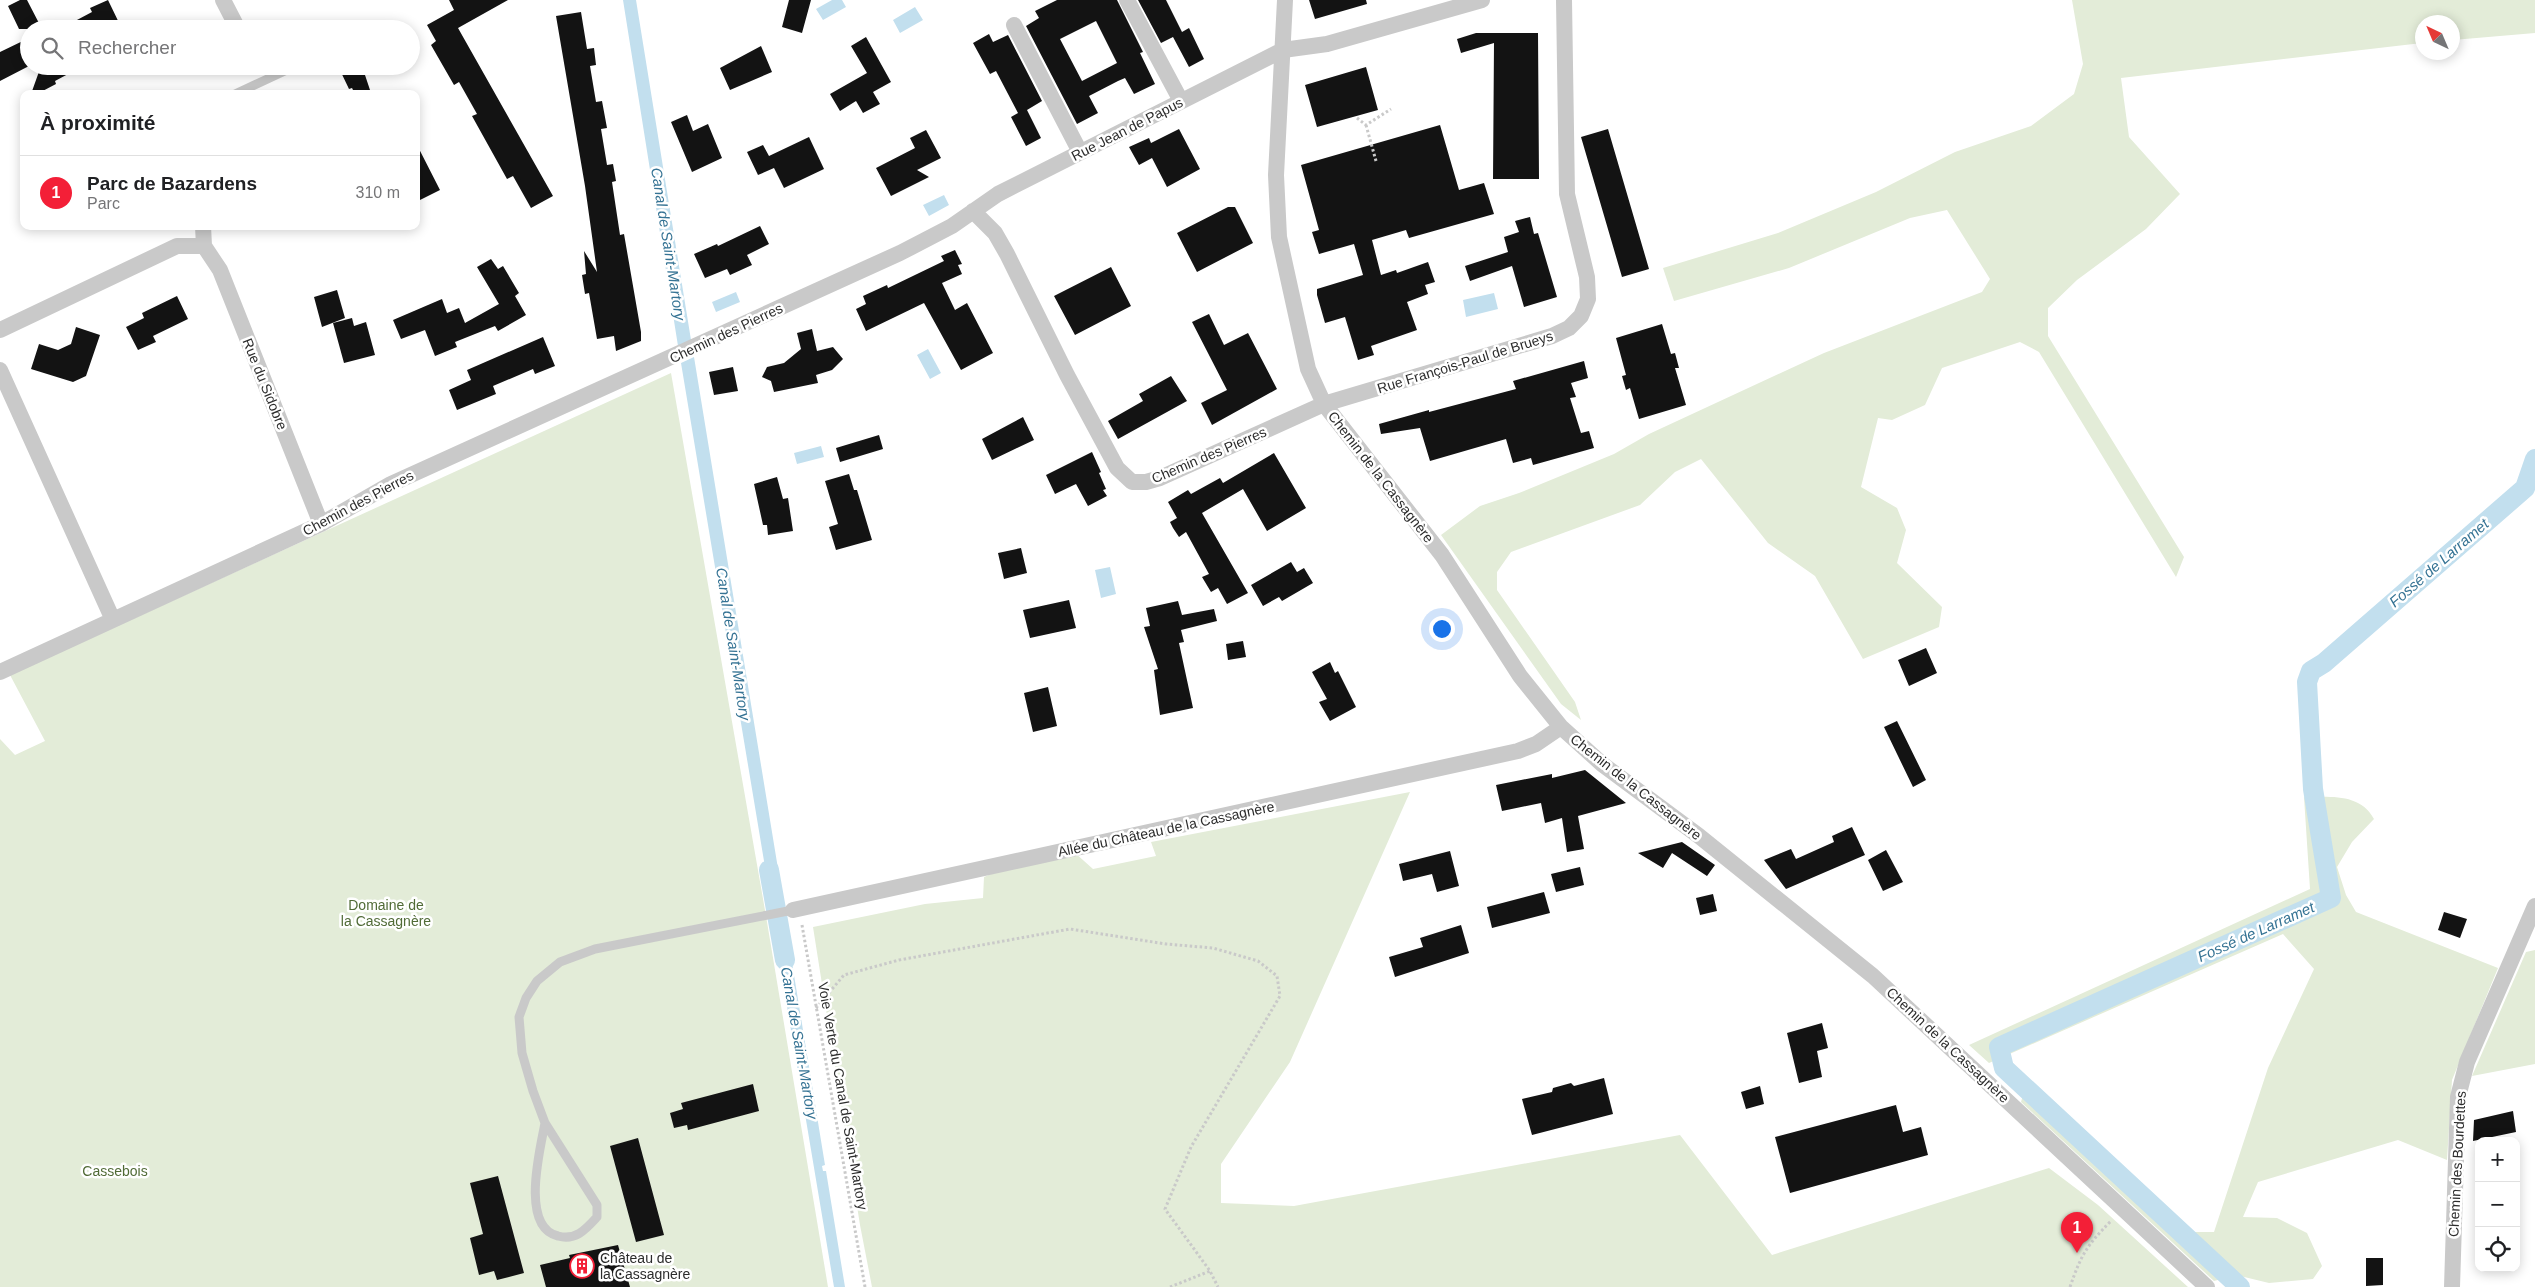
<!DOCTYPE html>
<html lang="fr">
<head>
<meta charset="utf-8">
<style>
	:root { --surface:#fff; --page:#f6f6f6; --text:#202124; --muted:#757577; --line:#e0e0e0; --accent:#f31f37 }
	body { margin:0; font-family:Helvetica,sans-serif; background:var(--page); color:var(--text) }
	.controls { position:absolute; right:15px; bottom:15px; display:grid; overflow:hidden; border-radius:10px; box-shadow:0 2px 12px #0003 }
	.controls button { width:45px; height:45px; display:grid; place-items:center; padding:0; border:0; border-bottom:1px solid var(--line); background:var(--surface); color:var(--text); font:25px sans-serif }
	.compass { position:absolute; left:2415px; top:15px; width:45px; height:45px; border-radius:50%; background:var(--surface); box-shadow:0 2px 12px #0003; rotate:316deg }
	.you { position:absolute; left:1441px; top:628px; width:18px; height:18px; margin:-12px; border:4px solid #fff; border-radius:50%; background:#1a73e8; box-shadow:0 0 0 8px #1a73e833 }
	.badge { display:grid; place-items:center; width:32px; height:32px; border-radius:50%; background:var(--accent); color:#fff; font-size:16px; font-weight:700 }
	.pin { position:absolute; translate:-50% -41px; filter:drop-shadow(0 1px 2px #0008) }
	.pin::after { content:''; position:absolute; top:26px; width:18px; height:15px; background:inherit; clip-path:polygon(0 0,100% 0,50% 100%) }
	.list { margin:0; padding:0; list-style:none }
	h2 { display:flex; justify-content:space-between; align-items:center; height:65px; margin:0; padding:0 20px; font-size:21px }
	h2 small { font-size:16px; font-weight:400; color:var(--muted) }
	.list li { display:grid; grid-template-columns:32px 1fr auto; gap:15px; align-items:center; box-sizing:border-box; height:75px; padding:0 20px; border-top:1px solid var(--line) }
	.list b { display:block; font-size:19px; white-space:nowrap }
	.list p { margin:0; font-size:16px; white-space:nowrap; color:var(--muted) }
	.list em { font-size:16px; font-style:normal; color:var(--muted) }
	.icon { flex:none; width:28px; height:28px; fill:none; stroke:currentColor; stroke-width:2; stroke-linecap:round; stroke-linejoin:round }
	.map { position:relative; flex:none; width:2535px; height:1287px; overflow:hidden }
	.search { position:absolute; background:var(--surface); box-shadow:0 2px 12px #0003; left:20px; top:20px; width:400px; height:55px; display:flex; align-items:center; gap:12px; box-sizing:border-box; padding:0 18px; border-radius:28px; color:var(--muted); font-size:19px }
	.panel { position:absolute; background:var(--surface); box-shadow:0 2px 12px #0003; left:20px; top:90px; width:400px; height:140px; border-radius:10px }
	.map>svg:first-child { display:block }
	.green { fill:#e3ecd8 }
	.water { fill:#c2dfee }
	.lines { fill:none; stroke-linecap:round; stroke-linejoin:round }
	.canal { stroke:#c2dfee; stroke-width:20 }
	.building { fill:#131313; fill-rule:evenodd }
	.path { stroke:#c9c9c9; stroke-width:3; stroke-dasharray:2.5 2.5; stroke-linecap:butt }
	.service { stroke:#c9c9c9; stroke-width:9 }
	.minor { stroke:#c9c9c9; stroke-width:16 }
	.labels { text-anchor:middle; stroke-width:5; stroke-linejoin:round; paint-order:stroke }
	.street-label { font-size:14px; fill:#2c2c2c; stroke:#fff }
	.park-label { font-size:14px; fill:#516b37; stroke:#fff }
	.poi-label { font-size:14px; fill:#2c2c2c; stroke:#fff; text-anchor:start }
	.water-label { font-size:15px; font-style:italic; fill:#357394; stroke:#fff }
</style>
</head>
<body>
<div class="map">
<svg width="2535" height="1287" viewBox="0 0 2535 1287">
	<rect width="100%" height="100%" fill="#fff"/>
	<path class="green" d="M2072,0H2535V33L2453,40L2452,22H2422V43L2121,78L2129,137L2180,194L2146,229L2077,280L2048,308V336L2184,557L2176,577L2039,352L2020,342L1942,368L1925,405L1892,420L1878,418L1861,487L1897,508L1906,530L1897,563L1942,607L1939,627L1863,659L1815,576L1768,543L1701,459L1675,472L1640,505L1511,552L1497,572V590L1575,702L1581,720L1561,704L1441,535L1480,506L1519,493L1614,454L1649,434L1824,353L1982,292L1990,279L1947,210L1910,218L1789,268L1674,301L1663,268L1778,233L1876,192L1955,152L2031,126L2074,94L2083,64Z
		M671,373L766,916L828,1287H0V739L15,755L45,741L10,675Z
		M1410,792L1290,1062L1221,1164V1203L1294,1206L1680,1135L1772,1255L2049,1168L2098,1205L2188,1287H872L860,1225L813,927L925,904L983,898L984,877L1040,853L1074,852L1093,869L1156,856L1151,842Z
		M2304,797C2330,797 2360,793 2374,819L2352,842L2337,867L2346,895L2356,912L2498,968L2452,1080L2447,1160L2398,1140L2258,1182L2243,1217L2277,1218L2307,1233L2322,1266L2313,1279L2269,1283L2236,1275L2214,1281L2021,1102L2023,1095L2033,1093L2190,1232H2214L2268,1068L2314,969L2283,934L1989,1063L1969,1045L2310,889Z
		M2535,950V1064L2472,1076L2526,952Z"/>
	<path class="water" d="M623,0H636L691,340L678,346Z
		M832,0H842L846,7L823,20L816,9Z
		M915,7L923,20L900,33L893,20Z
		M944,195L949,205L929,216L923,205Z
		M736,292L740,302L716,312L712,302Z
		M1494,293L1498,309L1466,317L1463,300Z
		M928,349L941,373L930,379L917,355Z
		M694,357L782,893L770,897L681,363Z
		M821,446L824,457L797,464L794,453Z
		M1110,567L1116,594L1101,598L1095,570Z
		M787,932L825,1165L822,1166L823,1171H826L845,1287H834L775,935Z"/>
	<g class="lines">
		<path class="canal" d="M769,870L785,960
			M2240,1287L2004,1068L1999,1047L2331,898L2313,789L2307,682L2311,671L2324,663L2525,488L2535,459"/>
	</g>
	<path class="building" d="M20,0H27L42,29H19L8,6Z
		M108,0L122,29H60L92,12L90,8Z
		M449,0H508L458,28L553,196L531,208L513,176L507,179L472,116L477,114L459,82L454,85L431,45L436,41L427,25L454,10Z
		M789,0H811L802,33L782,27Z
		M1057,0H1117L1143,52L1140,53L1155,84L1134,94L1125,78L1118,81L1089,96L1098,113L1077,124L1026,26L1039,18L1035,11ZM1096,21L1117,63L1082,81L1060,39Z
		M1138,0H1166L1182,32L1189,28L1204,59L1189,67L1173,37L1161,43Z
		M1309,0H1366L1367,4L1315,19Z
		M581,12L587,49L594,48L596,65L590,66L596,102L602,101L607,128L601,129L607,165L613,164L616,181L612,182L620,235L624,234L641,332V341L616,351L614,336L597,339L589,293L585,294L582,275L586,274L584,251L597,272L585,186L556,16Z
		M1476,33H1538L1539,179H1493L1494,43L1461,53L1457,39Z
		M989,34L993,42L1008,35L1042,101L1027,110L1041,138L1026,146L1011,117L1018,113L996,71L990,74L973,43Z
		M866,37L891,82L873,92L880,104L863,113L856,101L840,111L830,94L867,73L851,46Z
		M29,38V66L0,81V52Z
		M761,46L772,72L730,90L720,68Z
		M41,66H83L55,81L56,84L37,94H31Z
		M338,66H362L370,90L355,94L352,88L349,89Z
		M1366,67L1378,110L1317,127L1305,85Z
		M687,115L693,131L708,124L722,158L692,172L671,122Z
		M1440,125L1459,190L1484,183L1494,214L1409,238L1406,230L1372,240L1381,275L1396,270L1397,273L1428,262L1435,282L1425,285L1428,294L1407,302L1417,330L1371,346L1374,355L1358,360L1345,317L1325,323L1317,295V289L1363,275L1354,244L1319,254L1312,232L1319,230L1301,165Z
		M1179,129L1200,169L1167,187L1152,158L1139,165L1129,147L1149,138L1151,143Z
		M1608,129L1649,269L1622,277L1581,137Z
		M926,130L941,158L917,170L929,177L891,196L876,168L915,148L910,138Z
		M809,137L824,169L784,188L774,168L758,175L747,152L763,145L769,156Z
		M416,143L440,190L416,202Z
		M1228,207H1235L1253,243L1197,272L1177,233Z
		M1530,217L1534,234L1538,233L1557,297L1524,307L1512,266L1470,281L1465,266L1508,252L1504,237L1519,232L1515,221Z
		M760,226L769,244L747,255L752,265L730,275L727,269L705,278L694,254L717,244L718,246Z
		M955,250L962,264L958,265L962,274L942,283L955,310L967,303L993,353L961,370L924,303L866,331L856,309L866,304L863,296L887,285L888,288L944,261L941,256Z
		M491,259L498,269L503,266L519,293L515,296L526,315L498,331L495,326L455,342L457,347L435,356L425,330L401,339L393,320L442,299L447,313L459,308L465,323L499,304L477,267Z
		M1111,267L1131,306L1075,335L1054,296Z
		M337,290L345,318L322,327L314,297Z
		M177,296L188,319L153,336L156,342L138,350L126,327L144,318L142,313Z
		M1209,314L1224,345L1248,333L1277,389L1212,425L1201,403L1227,390L1192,322Z
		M352,318L354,326L366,322L375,355L344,363L333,323Z
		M1662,324L1671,354L1675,353L1679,368H1675L1686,405L1639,419L1630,388L1626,390L1622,376L1626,375L1616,338Z
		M76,327L100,335L86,376L73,382L31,369L39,344L58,350L71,344Z
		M812,329L817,351L833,347L843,359L832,370L816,375L818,383L774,392L771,381L762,377L767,367L784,363L801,349L797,333Z
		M543,337L555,366L535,374L533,369L493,386L496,394L457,410L449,390L471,380L467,370Z
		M1584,361L1588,378L1571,383L1576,397L1570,398L1581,433L1589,431L1594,448L1533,465L1531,458L1513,463L1506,439L1430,461L1420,428L1381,434L1379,424L1429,410V412L1516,389L1513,381Z
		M733,367L738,391L714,395L709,372Z
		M1171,376L1187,401L1118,439L1108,421L1143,401L1139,394Z
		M1023,417L1034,440L992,460L982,439Z
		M879,435L883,449L840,462L836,448Z
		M1092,452L1101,472L1099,473L1106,489L1103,490L1107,496L1088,506L1076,484L1055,494L1046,475Z
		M1274,453L1306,508L1267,531L1243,489L1202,513L1248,593L1227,604L1218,588L1211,592L1202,577L1209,574L1186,532L1179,537L1173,528L1170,522L1177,518L1168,502L1188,490L1191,494L1220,478L1223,483Z
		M849,474L854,490H857L872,540L836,550L829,527L838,524L825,481Z
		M777,477L783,499L788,498L793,531L768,535L767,525H763L754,484Z
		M1021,548L1027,573L1004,579L998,553Z
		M1291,562L1297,572L1304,568L1313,583L1282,601L1279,597L1263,606L1251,585Z
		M1069,600L1076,628L1030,638L1023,610Z
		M1178,601L1182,615L1214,609L1217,621L1181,630L1184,642L1179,643L1193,708L1160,715L1154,670L1158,669L1144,627L1150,626L1146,608Z
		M1243,641L1246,657L1228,660L1226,644Z
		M1926,648L1937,673L1909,686L1898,660Z
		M1330,662L1335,673L1338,671L1356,707L1330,721L1319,702L1327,699L1312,672Z
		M1048,687L1057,726L1033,732L1024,693Z
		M1897,721L1926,780L1913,787L1884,727Z
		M1585,770L1626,803L1578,816L1584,849L1567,852L1562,818L1545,823L1541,803L1502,811L1496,785L1552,774V778Z
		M1852,827L1865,855L1786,889L1764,860L1791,849L1796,859L1834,842L1832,836Z
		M1682,842L1715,865L1707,876L1672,853L1663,868L1638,853Z
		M1886,850L1903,882L1883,891L1868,860Z
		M1450,851L1459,886L1437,892L1432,874L1403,881L1399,864Z
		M1580,867L1584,885L1556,892L1551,874Z
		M1544,892L1550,913L1492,928L1487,907Z
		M1713,894L1717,911L1700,915L1696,898Z
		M2444,912L2467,919L2460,938L2438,930Z
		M1461,925L1469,953L1395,977L1389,957L1423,947L1420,938Z
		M1822,1023L1828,1048L1817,1051L1822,1077L1799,1083L1787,1033Z
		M1604,1078L1613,1114L1532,1135L1522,1099L1552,1092L1553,1088L1571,1083L1574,1086Z
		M753,1084L759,1111L688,1130L687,1125L674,1128L670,1113L683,1109L681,1103Z
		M1760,1086L1764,1104L1746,1109L1741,1092Z
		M1896,1105L1903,1132L1921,1127L1928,1155L1790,1193L1775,1137Z
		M2513,1111L2516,1132L2473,1141L2474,1120Z
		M638,1138L664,1235L636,1242L610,1146Z
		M498,1176L524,1273L497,1280L494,1271L479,1275L470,1238L483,1234L470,1183Z
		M618,1245L630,1287H546L540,1265L570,1258L569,1255Z
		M2366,1258H2383V1285L2366,1286Z"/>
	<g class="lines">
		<path class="path" d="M1357,118L1366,125L1391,109
			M1366,125L1376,161
			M802,925L865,1287
			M816,1008L844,975L899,960L1070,929L1166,944L1213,948L1258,961L1277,976L1280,996L1191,1147L1165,1209L1210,1271L1218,1287
			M1170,1287L1210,1271
			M2070,1287C2081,1255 2087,1245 2111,1221"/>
		<path class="service" d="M235,94L289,69
			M545,1123C540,1150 520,1227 558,1236C576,1241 586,1229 597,1217V1205L545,1123L533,1091L522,1053L519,1017L526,998L537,981L560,962L595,949L793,910"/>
		<path class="minor" d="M223,0L238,29
			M1127,0L1181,101
			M1285,0L1276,175L1279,237L1308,369L1324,404L1442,555L1520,676L1561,727L1602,764L1699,836L1873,976L2207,1287
			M1014,25L1080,152
			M258,66V67
			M973,211L995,233L1007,254L1067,375L1117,468L1132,482H1146L1160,478L1324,404L1552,336L1569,328L1581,316L1588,299L1587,277L1567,194L1564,0
			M203,226L204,246L220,270L321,524
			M0,330L177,246H204
			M0,370L113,620
			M0,672L321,524L391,484L900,253L952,226L998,194L1283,50L1327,44L1482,0
			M793,910L1518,751L1536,744L1561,727
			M2452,1287L2458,1097L2467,1062L2535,906"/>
	</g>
	<defs>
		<g id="building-ring" transform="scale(1.25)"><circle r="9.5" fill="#fff" stroke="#f31f37" stroke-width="1.5"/><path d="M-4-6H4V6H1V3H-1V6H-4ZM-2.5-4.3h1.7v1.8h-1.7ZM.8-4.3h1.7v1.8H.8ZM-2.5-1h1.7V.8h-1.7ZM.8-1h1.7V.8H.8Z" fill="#f31f37"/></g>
	</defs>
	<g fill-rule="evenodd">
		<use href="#building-ring" x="582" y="1266"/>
	</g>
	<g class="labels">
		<g class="street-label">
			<text transform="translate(1127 129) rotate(-27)" y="5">Rue Jean de Papus</text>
			<text transform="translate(726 333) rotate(-25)" y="5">Chemin des Pierres</text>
			<text transform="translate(1465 362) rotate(-17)" y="5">Rue François-Paul de Brueys</text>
			<text transform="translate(265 384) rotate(68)" y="5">Rue du Sidobre</text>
			<text transform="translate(1209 455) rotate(-23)" y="5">Chemin des Pierres</text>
			<text transform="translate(1381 477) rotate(52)" y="5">Chemin de la Cassagnère</text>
			<text transform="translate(358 503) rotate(-28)" y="5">Chemin des Pierres</text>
			<text transform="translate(1636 787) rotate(38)" y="5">Chemin de la Cassagnère</text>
			<text transform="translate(1166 829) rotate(-12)" y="5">Allée du Château de la Cassagnère</text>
			<text transform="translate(1948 1045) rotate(43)" y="5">Chemin de la Cassagnère</text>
			<text transform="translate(843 1096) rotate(80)" y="5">Voie Verte du Canal de Saint-Martory</text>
			<text transform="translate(2457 1164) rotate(-87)" y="5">Chemin des Bourdettes</text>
		</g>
		<g class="park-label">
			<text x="386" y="910">Domaine de<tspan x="386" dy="16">la Cassagnère</tspan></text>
			<text x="115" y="1176">Cassebois</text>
		</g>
		<g class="poi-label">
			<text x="600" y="1263">Château de<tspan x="600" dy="16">la Cassagnère</tspan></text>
		</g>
		<g class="water-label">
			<text transform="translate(668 244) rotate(81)" y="5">Canal de Saint-Martory</text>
			<text transform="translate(2439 563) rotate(-41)" y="5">Fossé de Larramet</text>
			<text transform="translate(733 644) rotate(81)" y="5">Canal de Saint-Martory</text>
			<text transform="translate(2256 932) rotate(-24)" y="5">Fossé de Larramet</text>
			<text transform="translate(799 1043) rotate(80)" y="5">Canal de Saint-Martory</text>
		</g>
	</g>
</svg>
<div class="controls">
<button>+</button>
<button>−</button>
<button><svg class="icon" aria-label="locate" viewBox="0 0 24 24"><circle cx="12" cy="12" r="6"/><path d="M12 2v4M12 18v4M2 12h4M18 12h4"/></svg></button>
</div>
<svg class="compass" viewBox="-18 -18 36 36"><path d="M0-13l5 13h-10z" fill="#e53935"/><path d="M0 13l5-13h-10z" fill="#757577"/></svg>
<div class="you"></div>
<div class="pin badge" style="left:2077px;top:1253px">1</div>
<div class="search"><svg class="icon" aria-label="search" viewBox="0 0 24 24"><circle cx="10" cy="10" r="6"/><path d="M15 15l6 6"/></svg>Rechercher</div>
<section class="panel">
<h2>À proximité<small></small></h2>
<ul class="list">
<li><span class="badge">1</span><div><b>Parc de Bazardens</b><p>Parc</p></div><em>310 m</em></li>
</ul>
</section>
</div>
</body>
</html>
